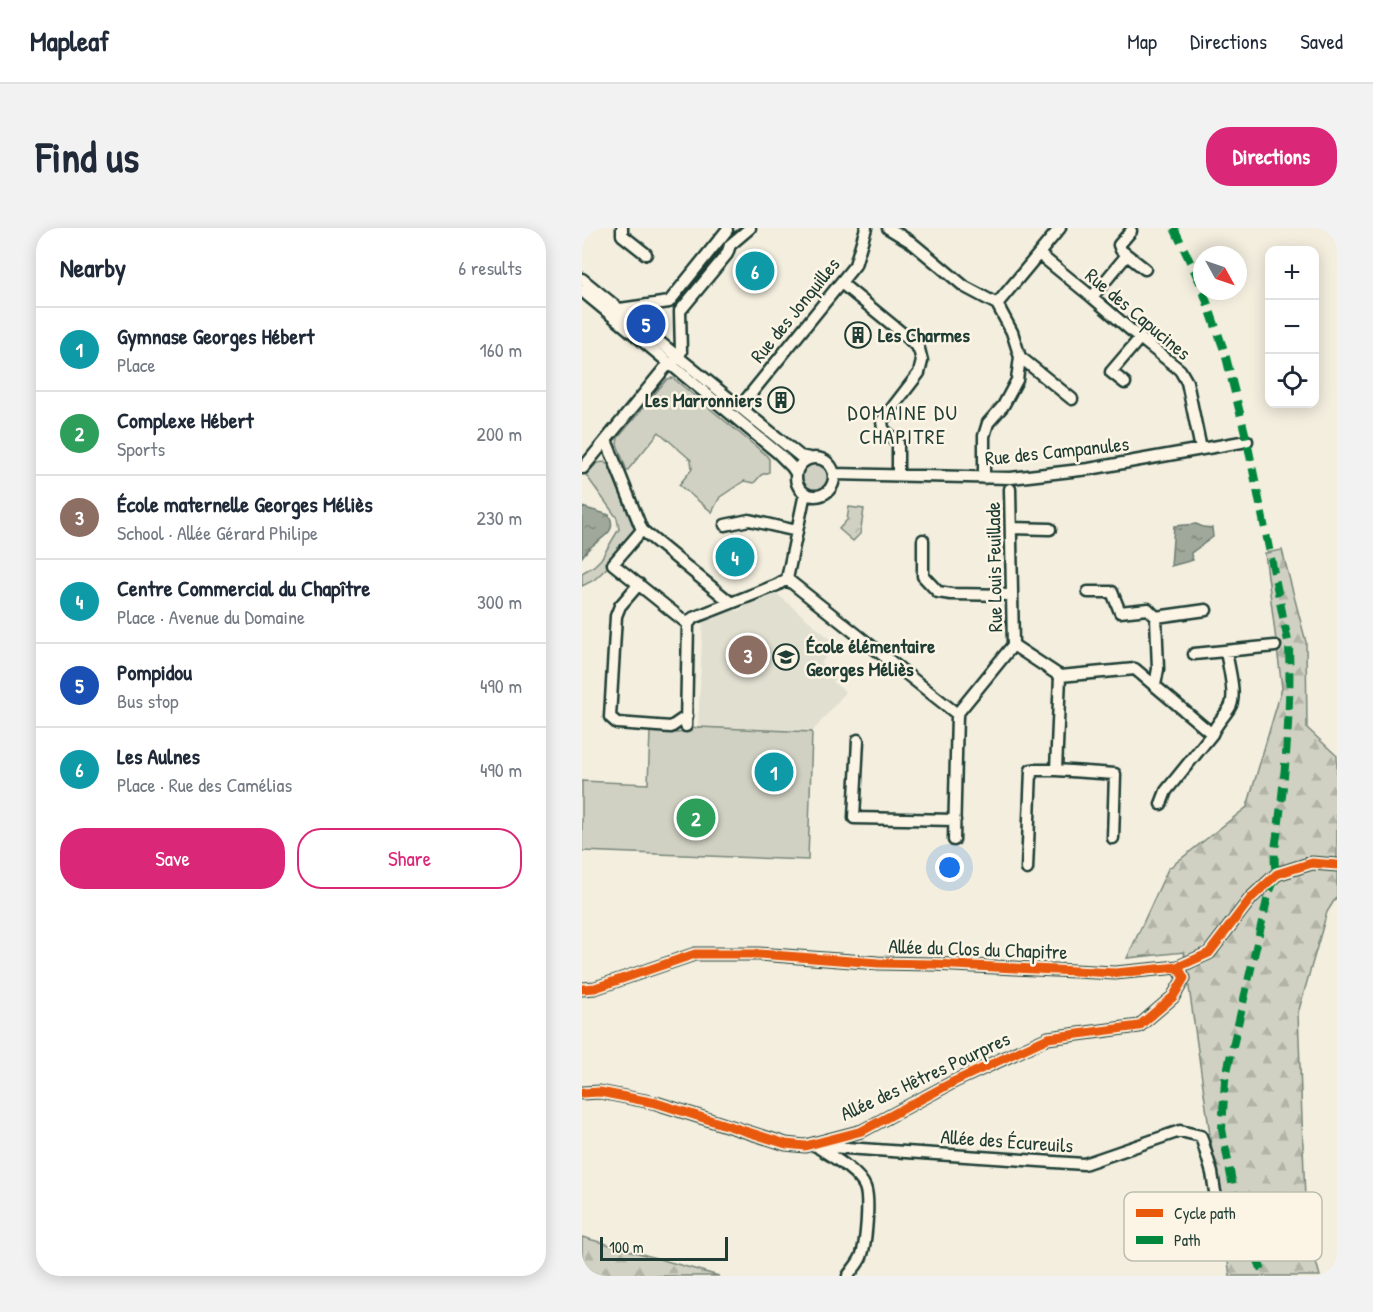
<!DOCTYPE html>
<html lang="en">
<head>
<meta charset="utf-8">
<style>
	:root { --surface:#fff; --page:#f2f2f3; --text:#1f2937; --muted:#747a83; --line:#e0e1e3; --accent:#db2777 }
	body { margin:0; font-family:"Patrick Hand",sans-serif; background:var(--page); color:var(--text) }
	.controls { position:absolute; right:18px; top:18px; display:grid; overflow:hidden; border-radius:12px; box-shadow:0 3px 15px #0003 }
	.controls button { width:54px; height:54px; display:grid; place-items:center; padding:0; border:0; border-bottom:2px solid var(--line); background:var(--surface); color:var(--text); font:30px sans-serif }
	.compass { position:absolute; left:611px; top:18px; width:54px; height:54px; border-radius:50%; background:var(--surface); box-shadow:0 3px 15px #0003; rotate:130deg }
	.scale { position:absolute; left:18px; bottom:15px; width:128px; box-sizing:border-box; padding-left:6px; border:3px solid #1f3d34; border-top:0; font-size:16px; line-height:21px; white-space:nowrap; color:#1f3d34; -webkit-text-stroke:4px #fcf5e5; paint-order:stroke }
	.you { position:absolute; left:368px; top:640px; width:21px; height:21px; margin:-15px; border:4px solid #fff; border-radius:50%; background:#1a73e8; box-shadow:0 0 0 9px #1a73e833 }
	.badge { display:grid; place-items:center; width:39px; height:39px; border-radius:50%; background:var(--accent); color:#fff; font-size:20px; font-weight:700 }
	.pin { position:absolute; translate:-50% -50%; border:3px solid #fff; box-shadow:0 2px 6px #0006 }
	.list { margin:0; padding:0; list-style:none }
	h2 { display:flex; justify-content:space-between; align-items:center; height:78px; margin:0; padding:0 24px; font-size:26px }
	h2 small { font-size:20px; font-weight:400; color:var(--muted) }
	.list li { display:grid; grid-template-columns:39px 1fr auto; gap:18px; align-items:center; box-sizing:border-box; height:84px; padding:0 24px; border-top:2px solid var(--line) }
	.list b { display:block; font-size:22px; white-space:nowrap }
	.list p { margin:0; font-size:20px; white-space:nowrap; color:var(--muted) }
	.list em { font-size:20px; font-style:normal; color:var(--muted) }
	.actions { display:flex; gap:12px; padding:18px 24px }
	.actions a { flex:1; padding:14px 0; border:2px solid var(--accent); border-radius:24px; text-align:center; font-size:21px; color:var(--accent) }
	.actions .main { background:var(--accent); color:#fff }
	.icon { flex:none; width:33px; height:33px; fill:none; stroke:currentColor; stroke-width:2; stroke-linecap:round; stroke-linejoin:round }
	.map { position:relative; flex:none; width:755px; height:1048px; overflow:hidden; border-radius:24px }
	header { display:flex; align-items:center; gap:36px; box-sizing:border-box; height:84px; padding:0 30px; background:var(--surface); border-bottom:2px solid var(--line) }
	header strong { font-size:28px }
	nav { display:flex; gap:33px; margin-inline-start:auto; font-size:21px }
	.intro { display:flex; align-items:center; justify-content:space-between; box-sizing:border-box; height:144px; padding:0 36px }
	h1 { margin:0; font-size:42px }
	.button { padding:15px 27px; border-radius:24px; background:var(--accent); color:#fff; font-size:21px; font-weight:700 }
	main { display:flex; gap:36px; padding:0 36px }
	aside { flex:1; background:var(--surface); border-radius:24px; box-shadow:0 3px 15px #0003 }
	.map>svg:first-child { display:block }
	.built { fill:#e1dfd0 }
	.grass { fill:#d0d1c2; stroke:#78877b; stroke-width:1.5 }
	.forest { fill:url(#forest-firs); stroke:#78877b; stroke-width:1.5 }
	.park { fill:url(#park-crowns); stroke:#78877b; stroke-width:1.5 }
	.water { fill:url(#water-ripples); stroke:#6c7d72; stroke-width:1.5 }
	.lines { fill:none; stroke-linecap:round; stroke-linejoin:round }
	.minor-casing { stroke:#1f3d34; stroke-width:15 }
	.minor { stroke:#fcf5e5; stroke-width:10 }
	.quiet { stroke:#00873e; stroke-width:8; stroke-dasharray:15 8; stroke-linecap:butt }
	.cycleway-casing { stroke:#fcf5e5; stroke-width:13 }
	.cycleway { stroke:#e8590c; stroke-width:9 }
	.labels { text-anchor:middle; stroke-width:5; stroke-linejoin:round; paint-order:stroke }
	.street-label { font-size:20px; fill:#1f3d34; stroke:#fcf5e5 }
	.poi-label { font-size:20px; font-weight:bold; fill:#1f3d34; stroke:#fcf5e5; text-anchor:start }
	.neighbourhood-label { font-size:21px; letter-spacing:1.5px; fill:#1f3d34; stroke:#fcf5e5 }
	.key { fill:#fcf5e5; stroke:#babeb0; stroke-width:1.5 }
	.key-label { font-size:16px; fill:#1f3d34 }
</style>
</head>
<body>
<header>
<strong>Mapleaf</strong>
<nav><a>Map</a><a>Directions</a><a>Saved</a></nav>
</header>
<div class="intro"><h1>Find us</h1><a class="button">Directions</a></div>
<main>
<aside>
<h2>Nearby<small>6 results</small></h2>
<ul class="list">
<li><span class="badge" style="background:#0f9aa8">1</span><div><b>Gymnase Georges Hébert</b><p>Place</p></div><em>160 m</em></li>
<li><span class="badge" style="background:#2e9e5b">2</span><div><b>Complexe Hébert</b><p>Sports</p></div><em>200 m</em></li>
<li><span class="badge" style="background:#8d6e63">3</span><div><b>École maternelle Georges Méliès</b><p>School · Allée Gérard Philipe</p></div><em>230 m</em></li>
<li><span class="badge" style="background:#0f9aa8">4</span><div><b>Centre Commercial du Chapître</b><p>Place · Avenue du Domaine</p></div><em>300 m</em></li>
<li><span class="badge" style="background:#1a4fb4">5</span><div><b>Pompidou</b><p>Bus stop</p></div><em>490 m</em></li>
<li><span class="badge" style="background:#0f9aa8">6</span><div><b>Les Aulnes</b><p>Place · Rue des Camélias</p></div><em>490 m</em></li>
</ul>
<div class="actions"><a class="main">Save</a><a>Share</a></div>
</aside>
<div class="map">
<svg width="755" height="1048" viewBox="0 0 755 1048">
	<defs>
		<pattern id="forest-firs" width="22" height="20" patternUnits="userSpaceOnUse" patternTransform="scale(1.5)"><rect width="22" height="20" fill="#d0d1c2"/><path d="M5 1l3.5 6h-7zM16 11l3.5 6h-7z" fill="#b2b4a7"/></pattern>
		<pattern id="park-crowns" width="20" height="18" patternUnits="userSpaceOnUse" patternTransform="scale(1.5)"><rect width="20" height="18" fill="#d0d1c2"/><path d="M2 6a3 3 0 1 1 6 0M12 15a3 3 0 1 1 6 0" fill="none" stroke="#b2b4a7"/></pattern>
		<pattern id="water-ripples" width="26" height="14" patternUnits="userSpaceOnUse" patternTransform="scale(1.5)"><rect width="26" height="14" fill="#a0a89b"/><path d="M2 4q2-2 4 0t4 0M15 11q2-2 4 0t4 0" fill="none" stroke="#828a7f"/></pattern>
	</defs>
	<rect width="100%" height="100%" fill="#f3eede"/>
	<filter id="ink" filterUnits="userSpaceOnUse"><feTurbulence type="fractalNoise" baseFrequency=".0167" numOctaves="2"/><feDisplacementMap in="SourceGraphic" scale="12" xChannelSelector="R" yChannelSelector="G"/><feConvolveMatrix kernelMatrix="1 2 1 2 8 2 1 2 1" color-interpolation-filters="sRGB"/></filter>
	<g filter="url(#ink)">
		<path class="built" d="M194,365L254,416L239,435L255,449L251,454L264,464L230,504L116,499L121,393L151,381L156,383L161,381L163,377Z"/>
		<path class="grass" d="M91,150L184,227L187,231V244L179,247L172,255L162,253L138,269L130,284L97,257L110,241L109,232L77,204L45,243L35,216L36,210L85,151Z
			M22,234L27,238L53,303L47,313L44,312L28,337L12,352L0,358V345L12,338L19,331L37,301L35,290L4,247L15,235Z
			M219 249a14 14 0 1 1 28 0a14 14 0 1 1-28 0Z
			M116,499L230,504L226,632L0,623V553L66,556L68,504L96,505Z"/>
		<path class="forest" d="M700,322L724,414L725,500L755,528V668L745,684L716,785L724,998L738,1048H648L602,724L545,730L586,641L665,579L700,460L683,325Z
			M0,1009L137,1048H0Z"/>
		<path class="park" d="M267,279L282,281L278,306L271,313L257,301L265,292Z"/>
		<path class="water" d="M0,279L27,287C36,304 20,309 10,318C6,321 3,325 0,329Z
			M614,296L621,299L630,300L631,309L609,325V327L611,332L589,338L592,298Z"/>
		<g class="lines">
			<g class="minor-casing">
				<path id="minor" d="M40,0V7L64,26
					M306,0L329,14L383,59L415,76L430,104L438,129L435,152L421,178L406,195L402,208V250
					M457,26L510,69L558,110L598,142L605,154L619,221
					M545,27L539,22L537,17L549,3
					M0,51L218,228L227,230
					M259,55L325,109L337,121L340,133L337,145L300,193L301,201L316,215V247
					M0,63L196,225L210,239L214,245
					M510,69L545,27L563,41
					M415,76L478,0
					M35,85L38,81L87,74L145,2
					M438,129L490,171
					M543,155L529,144L558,110
					M158,179L273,37L284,0
					M214 249a19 19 0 1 1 38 0a19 19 0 1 1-38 0Z
					M1,240L24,212
					M252,246L429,250L507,241L665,213
					M223,265L205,351L375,486
					M143,297L167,292L215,303
					M429,300L468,301
					M60,302L31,336L106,396
					M341,312V348L356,364L369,366L430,367
					M57,356L38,378L34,388L28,489L35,495L89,499L105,488
					M506,364H530L538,384L566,381L574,389L624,382
					M148,374L60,302L24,212L82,141L96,129L99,124L98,83L145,26L148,17L168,0
					M431,417L478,448L553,441L630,506
					M612,426L693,418
					M478,448L474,542L533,546L531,610
					M573,457L576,441L574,389
					M104,498L106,396L111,390L195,357L205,351
					M276,512L272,590L373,592
					M579,576L584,563L630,506C635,494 645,486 649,477C654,464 646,437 644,423
					M372,612L375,486L431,417L428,261
					M445,641L449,542H474
					M0,761L13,760L113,726H177L296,735L351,736L533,745L596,739L627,725L669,670L695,646L730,635L755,637
					M0,865L18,864L74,875L204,916L223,918L280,903L373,853L466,810L557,798L591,769L602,750L596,739
					M234,918L502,936L598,903L619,908L630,945L640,1008
					M237,920C251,929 277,944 283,959C288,971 284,1017 279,1029C276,1036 270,1042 266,1048"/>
			</g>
			<use href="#minor" class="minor"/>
			<path class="quiet" d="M592,0L620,59
				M621,63L643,125L665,213L707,418C709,479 704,540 696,601C694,613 690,636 695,646L686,668L643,852L640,901L654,975L682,1048"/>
			<g class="cycleway-casing">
				<path id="cycleway" d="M0,761L13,760L113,726H177L296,735L351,736L533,745L596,739L627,725L669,670L695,646L730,635L755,637
					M0,865L18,864L74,875L204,916L223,918L280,903L373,853L466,810L557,798L591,769L602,750L596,739"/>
			</g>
			<use href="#cycleway" class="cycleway"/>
		</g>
	</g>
	<defs>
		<g id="building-ring" transform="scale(1.35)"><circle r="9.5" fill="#fcf5e5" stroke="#1f3d34" stroke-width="1.5"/><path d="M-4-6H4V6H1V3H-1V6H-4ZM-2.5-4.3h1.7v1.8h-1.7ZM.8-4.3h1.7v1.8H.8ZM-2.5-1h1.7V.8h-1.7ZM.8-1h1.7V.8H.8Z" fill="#1f3d34"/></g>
		<g id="school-ring" transform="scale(1.35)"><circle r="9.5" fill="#fcf5e5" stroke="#1f3d34" stroke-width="1.5"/><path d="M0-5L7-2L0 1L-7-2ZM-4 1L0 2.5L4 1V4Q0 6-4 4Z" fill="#1f3d34"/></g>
	</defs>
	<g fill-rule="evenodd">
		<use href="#building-ring" x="276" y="107"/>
		<use href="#building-ring" x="199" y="172"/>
		<use href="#school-ring" x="204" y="429"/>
	</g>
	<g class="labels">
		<g class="street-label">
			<text transform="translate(213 82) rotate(-51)" y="7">Rue des Jonquilles</text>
			<text transform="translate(556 86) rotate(40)" y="7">Rue des Capucines</text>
			<text transform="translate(475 223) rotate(-6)" y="7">Rue des Campanules</text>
			<text transform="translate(412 339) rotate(-91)" y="7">Rue Louis Feuillade</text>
			<text transform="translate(396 721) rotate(2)" y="7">Allée du Clos du Chapitre</text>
			<text transform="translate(343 848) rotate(-25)" y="7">Allée des Hêtres Pourpres</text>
			<text transform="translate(425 913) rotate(4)" y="7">Allée des Écureuils</text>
		</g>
		<g class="poi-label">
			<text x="296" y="114">Les Charmes</text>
			<text x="180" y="179" text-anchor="end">Les Marronniers</text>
			<text x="224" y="425">École élémentaire<tspan x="224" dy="23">Georges Méliès</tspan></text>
		</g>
		<g class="neighbourhood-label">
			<text x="321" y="192">DOMAINE DU<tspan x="321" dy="24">CHAPITRE</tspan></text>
		</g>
	</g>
	<rect x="542" y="964" width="198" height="69" rx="9" class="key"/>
	<rect x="554" y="981" width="27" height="8" fill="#e8590c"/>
	<rect x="554" y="1008" width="27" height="8" fill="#00873e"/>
	<g class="key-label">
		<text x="592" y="991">Cycle path</text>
		<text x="592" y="1018">Path</text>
	</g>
</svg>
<div class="controls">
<button>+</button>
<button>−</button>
<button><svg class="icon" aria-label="locate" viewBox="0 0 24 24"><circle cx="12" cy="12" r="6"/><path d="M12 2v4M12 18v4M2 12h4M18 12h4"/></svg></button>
</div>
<svg class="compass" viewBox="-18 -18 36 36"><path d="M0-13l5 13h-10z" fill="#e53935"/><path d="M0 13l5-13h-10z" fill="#747a83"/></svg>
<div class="scale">100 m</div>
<div class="you"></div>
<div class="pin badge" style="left:192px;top:544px;background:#0f9aa8">1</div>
<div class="pin badge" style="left:114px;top:590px;background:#2e9e5b">2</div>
<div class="pin badge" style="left:166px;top:427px;background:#8d6e63">3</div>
<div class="pin badge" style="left:153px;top:329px;background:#0f9aa8">4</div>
<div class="pin badge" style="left:64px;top:96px;background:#1a4fb4">5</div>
<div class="pin badge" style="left:173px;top:43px;background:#0f9aa8">6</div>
</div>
</main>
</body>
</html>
